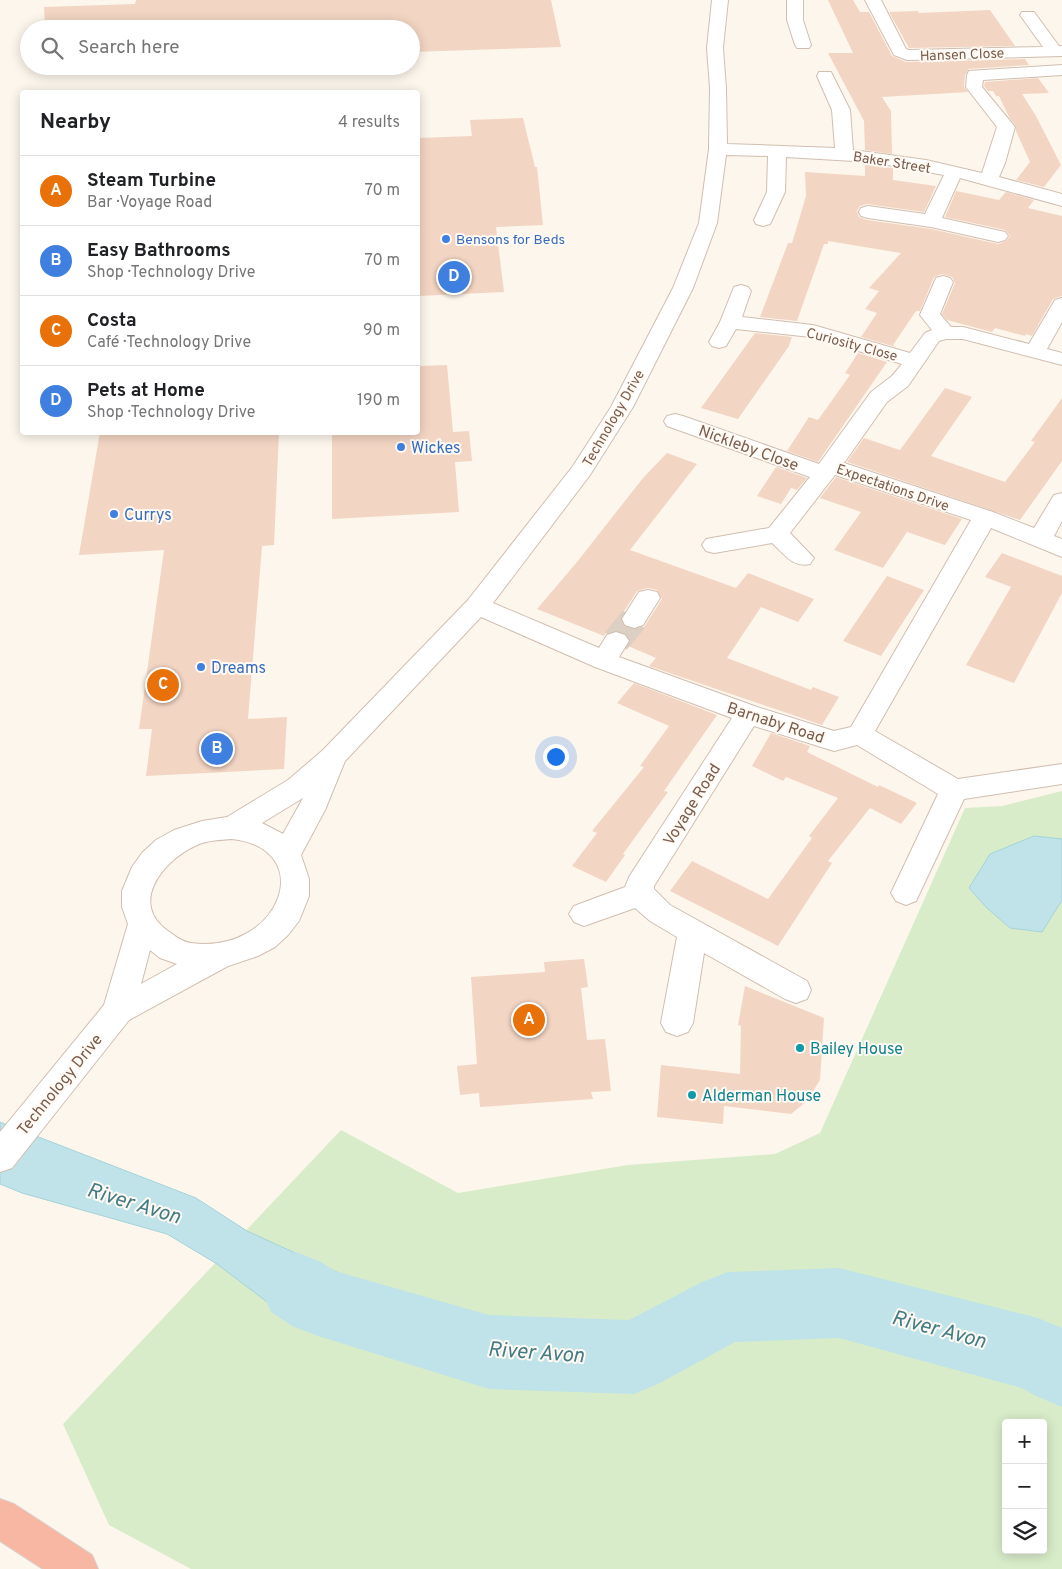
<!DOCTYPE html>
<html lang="en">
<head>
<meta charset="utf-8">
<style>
	:root { --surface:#fff; --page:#f6f6f6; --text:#202124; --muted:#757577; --line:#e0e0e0; --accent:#e76f51 }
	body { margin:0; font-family:Overpass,sans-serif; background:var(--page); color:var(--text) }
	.controls { position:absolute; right:15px; bottom:15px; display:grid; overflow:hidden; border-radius:5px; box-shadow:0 2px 12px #0003 }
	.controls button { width:45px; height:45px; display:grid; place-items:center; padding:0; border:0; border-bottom:1px solid var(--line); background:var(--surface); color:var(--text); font:25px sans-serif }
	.you { position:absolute; left:555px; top:756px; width:18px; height:18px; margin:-12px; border:4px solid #fff; border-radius:50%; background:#1a73e8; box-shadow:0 0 0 8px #1a73e833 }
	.badge { display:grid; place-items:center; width:32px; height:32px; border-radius:50%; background:var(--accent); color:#fff; font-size:16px; font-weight:700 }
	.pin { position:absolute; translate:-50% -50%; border:2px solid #fff; box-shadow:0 1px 5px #0006 }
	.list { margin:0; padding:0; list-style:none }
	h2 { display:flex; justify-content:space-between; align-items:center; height:65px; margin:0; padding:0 20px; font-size:21px }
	h2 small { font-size:16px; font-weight:400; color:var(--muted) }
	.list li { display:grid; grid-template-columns:32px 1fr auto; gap:15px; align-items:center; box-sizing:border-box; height:70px; padding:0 20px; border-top:1px solid var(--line) }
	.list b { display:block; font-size:19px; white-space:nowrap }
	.list p { margin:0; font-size:16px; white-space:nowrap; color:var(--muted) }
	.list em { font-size:16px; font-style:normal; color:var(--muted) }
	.icon { flex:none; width:28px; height:28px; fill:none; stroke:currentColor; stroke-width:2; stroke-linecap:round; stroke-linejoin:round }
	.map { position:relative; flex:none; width:1062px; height:1569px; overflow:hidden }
	.search { position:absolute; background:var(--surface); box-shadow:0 2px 12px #0003; left:20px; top:20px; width:400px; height:55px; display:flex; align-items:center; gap:12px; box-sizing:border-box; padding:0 18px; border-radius:28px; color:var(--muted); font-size:19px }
	.panel { position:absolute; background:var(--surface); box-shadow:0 2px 12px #0003; left:20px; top:90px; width:400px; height:345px; border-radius:5px }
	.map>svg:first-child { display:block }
	.green { fill:#d8ecc9; fill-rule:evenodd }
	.water { fill:#bfe3e8; stroke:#a5d3da }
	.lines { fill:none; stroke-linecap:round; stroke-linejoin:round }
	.river { fill:#bfe3e8; fill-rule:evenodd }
	.building { fill:#f3d5c3; fill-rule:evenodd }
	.minor-tunnel { stroke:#dcd0c4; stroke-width:28; stroke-dasharray:28 14; stroke-linecap:butt }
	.minor-casing { stroke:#d1beb0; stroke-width:2 }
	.highway-casing { stroke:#dad1cd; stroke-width:2 }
	.minor { fill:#fff; fill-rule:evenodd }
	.highway { fill:#f7b7a3; fill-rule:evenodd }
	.shop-dot { fill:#3f7fe0; stroke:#fffaf3; stroke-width:2 }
	.culture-dot { fill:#0f9aa8; stroke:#fffaf3; stroke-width:2 }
	.labels { text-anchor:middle; stroke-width:4; stroke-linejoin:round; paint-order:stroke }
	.far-street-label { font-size:14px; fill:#7a5c4d; stroke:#fffaf3 }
	.far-shop-label { font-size:14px; fill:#366cbe; stroke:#fffaf3; text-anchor:start }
	.shop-label { font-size:16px; fill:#366cbe; stroke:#fffaf3; text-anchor:start }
	.street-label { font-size:16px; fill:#7a5c4d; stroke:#fffaf3 }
	.culture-label { font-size:16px; fill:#0d838f; stroke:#fffaf3; text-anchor:start }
	.near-water-label { font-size:21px; font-style:italic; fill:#437c86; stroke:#fffaf3 }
</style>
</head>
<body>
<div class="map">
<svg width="1062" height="1569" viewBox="0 0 1062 1569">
	<rect width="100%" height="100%" fill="#fdf6ec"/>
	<path class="green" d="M1062,791V1569H191L109,1525L63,1424L341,1130L458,1193L628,1165L775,1154L820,1133L965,808L1002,806ZM1006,1423H1043V1550H1006Z"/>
	<path class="water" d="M1034,836L1062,839V900L1042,932L1010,928L987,908L969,888L990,854Z
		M0,1122L196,1198L247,1231L383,1293L352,1334L279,1311L217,1264L167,1234L22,1193L0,1184Z"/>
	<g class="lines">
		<path class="river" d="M296,1252L321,1262L335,1271L489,1315L629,1320L702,1282L728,1272L839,1268L1038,1318L1062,1328V1407L1036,1396L1022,1388L839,1338L735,1342L660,1383L634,1394L489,1389L318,1336L292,1326L271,1312L260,1287L271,1262Z"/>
	</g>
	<path class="building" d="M136,0H551L561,47L411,52V29H45L44,7L135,4Z
		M828,0H853L860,12H869L892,56L906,62L1025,59L1029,65L969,69L965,75L964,87L968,92L882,97L891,111L892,154L865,150L864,121L828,53H853Z
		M990,10L1015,46L909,48L889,12L918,11L919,13Z
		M1038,78L1049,93L1022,94L1036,116L1061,165L1044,187L1016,180L1030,162L1016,131V126L1009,117L999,96H996L993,91H988L984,86L985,82Z
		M523,118L535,167H537L543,225L496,227L504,292L418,296V138L472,136L470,120Z
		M865,164L893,168V180L936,186L924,212L867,204L860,206L857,211L859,217L867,220L931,229L998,244L1006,241L1010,236L1005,230L945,217L956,191L999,200L1006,192L1034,200L1028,208L1062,216V296L1053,299L1032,336L1026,334L1025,336L995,328L992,332L947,320L942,314L955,283L952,277L942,274L934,277L920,311H916L893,345L896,347L861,337L877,313L865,309L879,291L869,288L901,253L828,241V244H824L797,321L760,317L788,243H792L806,196L805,172L865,176Z
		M755,333L792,337L789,346L738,419L701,408Z
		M858,353L887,362L818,462L787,451L809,417L818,420L850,375L845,373Z
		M447,365L453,432L469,431L472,461L455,462L459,512L332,519V432H418V366Z
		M945,388L972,397L931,456L1005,482L1035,442L1031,441L1062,398V461L1020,520L847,462L864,438L900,450Z
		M100,432H279L274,545L262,546L248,719L287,717L284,769L146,776L152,729H139L164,550L79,555Z
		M667,453L697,464L630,550L736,588L748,573L814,599L798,622L761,607L727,658L811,690L813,687L839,697L822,725L649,666L656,658L628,646L631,640L626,633L615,630L606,633L604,636L537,609L577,562L643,478ZM648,588L657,590L662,599L644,627L635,630L624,627L620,618L637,591Z
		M776,467L807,478L797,490L791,488L781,504L757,496Z
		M836,477L962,519L945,545L907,532L883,568L834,550L861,512L820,498Z
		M1002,553L1062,576V593L1014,683L966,665L1011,587L985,577Z
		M887,576L924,590L881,656L843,641Z
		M634,683L717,715L664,791L668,792L623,854L625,855L606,882L572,866L597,833L592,831L644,767L640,766L669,726L617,703Z
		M771,733L810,746L807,752L878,787L879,785L917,803L901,824L870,808L828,861L832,863L778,946L670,891L692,861L768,899L812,838L809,836L838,798L786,777L783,781L752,766Z
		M584,959L588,987L581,988L587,1040L605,1039L611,1091L591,1092L593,1099L480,1107L479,1093L460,1095L457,1066L477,1064L471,977L545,972L544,962Z
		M745,986L824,1018L820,1080L807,1101L791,1114L724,1106L723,1124L657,1117L661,1065L740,1074L741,1026L738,1025Z"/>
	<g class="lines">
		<path class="minor-tunnel" d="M616,641L634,619"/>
		<g class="minor-casing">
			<path id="minor" d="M712,0H728L723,48L726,88L727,144L835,148L832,110L817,76L819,72H831L850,110L853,150L926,160L982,173L997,127L966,87L967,75L969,71L1062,65V75L983,80L982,87L1015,127L1005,163L999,177L1062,194V206L960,178L942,218L1005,232L1008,236L1005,240L998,242L931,227L868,218L861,216L859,212L861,208L868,206L925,214L944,175L871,162L786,157L785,192L772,220L770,224L763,226L756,224L754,220L767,192L768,156L726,155L717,223L693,288L633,407L590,475L493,603L599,648L607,635L616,632L625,635L629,641L619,657L757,707L834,731L851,727L971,520L835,475L790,533L814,558L810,564C793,568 784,554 772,543L714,553L706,551L702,545L706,539L769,528L810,477L667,426L664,421L667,416L675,414L683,416L819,464L871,392L892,376L902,364L811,337L736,329L726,346L719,348L712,346L709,342L720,322L734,287L741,285L748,287L751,291L742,317L813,325L910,353L925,333L932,330L920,315L936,278L943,276L950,278L953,282L940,314L951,327H963L1029,344L1055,300L1062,298V322L1047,349L1062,353V365L963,339H946L939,341L908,386L887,402L844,463L993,512L1034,528L1054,495L1062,493V521L1054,536L1062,539V557L991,528L875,731L958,779L1062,764V784L964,799L916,901L906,905L896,901L891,893L938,794L857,745L834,751L754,726L654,886V889L670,905L807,981L811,990L807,999L796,1003L785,999L704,953L693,1023L688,1032L677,1036L666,1032L661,1023L677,937L650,921L635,908L584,926L574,922L569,914L574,906L625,887L629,877L732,718L595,667L481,617L345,761L325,810L301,855L309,879V896L299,921L288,935L275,947L258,956L228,966L129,1020L12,1168L0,1172V1132L104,1005L128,924L122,907V891L132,867L142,853L156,840L174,830L202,821L227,817L288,780L323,750L468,600L573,466L611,407L673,288L699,223L709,149L710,88L707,48ZM303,798L283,834L262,823ZM232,839C320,849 279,955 191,943C182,942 175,936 168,931C128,903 164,860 195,846C206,840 220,840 232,839ZM150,950L160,958L177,964L141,984Z
				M787,0H803V20L811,45L809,48H797L795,45L787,20Z
				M865,0H881L906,49L909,50L1043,47L1020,15L1022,12H1034L1059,46H1062V56L907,60L894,55Z
				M648,590L657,592L660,598L643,625L634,628L625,625L622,619L639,592Z"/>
		</g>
		<g class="highway-casing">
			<path id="highway" d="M0,1499L14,1504L92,1555L98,1569H43L0,1541Z"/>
		</g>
		<use href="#minor" class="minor"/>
		<use href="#highway" class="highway"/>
	</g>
	<g class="shop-dot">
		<circle cx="446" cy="239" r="5"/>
		<circle cx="401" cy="447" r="5"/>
		<circle cx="114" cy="514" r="5"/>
		<circle cx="201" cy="667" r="5"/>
	</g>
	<g class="culture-dot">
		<circle cx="800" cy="1048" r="5"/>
		<circle cx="692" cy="1095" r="5"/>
	</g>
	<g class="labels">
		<g class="far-street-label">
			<text transform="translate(962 54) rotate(-2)" y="5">Hansen Close</text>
			<text transform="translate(892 162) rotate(9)" y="5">Baker Street</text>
			<text transform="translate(852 344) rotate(15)" y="5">Curiosity Close</text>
			<text transform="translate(613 418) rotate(-60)" y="5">Technology Drive</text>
			<text transform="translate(893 487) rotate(19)" y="5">Expectations Drive</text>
		</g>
		<g class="far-shop-label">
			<text x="456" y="244">Bensons for Beds</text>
		</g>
		<g class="shop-label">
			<text x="411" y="453">Wickes</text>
			<text x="124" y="520">Currys</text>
			<text x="211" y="673">Dreams</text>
		</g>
		<g class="street-label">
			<text transform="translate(749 447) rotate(20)" y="6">Nickleby Close</text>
			<text transform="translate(776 722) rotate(18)" y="6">Barnaby Road</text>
			<text transform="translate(691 804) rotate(-58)" y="6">Voyage Road</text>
			<text transform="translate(59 1084) rotate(-51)" y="6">Technology Drive</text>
		</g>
		<g class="culture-label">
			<text x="810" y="1054">Bailey House</text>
			<text x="702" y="1101">Alderman House</text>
		</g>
		<g class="near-water-label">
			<text transform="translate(134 1203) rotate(17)" y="7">River Avon</text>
			<text transform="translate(939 1329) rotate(15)" y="7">River Avon</text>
			<text transform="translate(536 1352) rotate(4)" y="7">River Avon</text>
		</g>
	</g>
</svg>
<div class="controls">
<button>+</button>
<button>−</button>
<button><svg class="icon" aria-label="layers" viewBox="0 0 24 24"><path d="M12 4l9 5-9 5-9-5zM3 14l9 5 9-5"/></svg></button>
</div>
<div class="you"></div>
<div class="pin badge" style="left:529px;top:1020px;background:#e8710a">A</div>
<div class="pin badge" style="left:217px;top:749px;background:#3f7fe0">B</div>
<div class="pin badge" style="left:163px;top:685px;background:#e8710a">C</div>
<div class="pin badge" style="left:454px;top:277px;background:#3f7fe0">D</div>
<div class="search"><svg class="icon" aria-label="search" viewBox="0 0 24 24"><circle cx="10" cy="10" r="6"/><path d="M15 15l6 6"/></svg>Search here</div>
<section class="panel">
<h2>Nearby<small>4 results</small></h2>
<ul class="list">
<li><span class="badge" style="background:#e8710a">A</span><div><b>Steam Turbine</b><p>Bar · Voyage Road</p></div><em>70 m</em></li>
<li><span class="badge" style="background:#3f7fe0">B</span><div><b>Easy Bathrooms</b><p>Shop · Technology Drive</p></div><em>70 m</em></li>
<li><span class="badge" style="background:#e8710a">C</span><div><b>Costa</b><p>Café · Technology Drive</p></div><em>90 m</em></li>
<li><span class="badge" style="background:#3f7fe0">D</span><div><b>Pets at Home</b><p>Shop · Technology Drive</p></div><em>190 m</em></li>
</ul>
</section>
</div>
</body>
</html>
